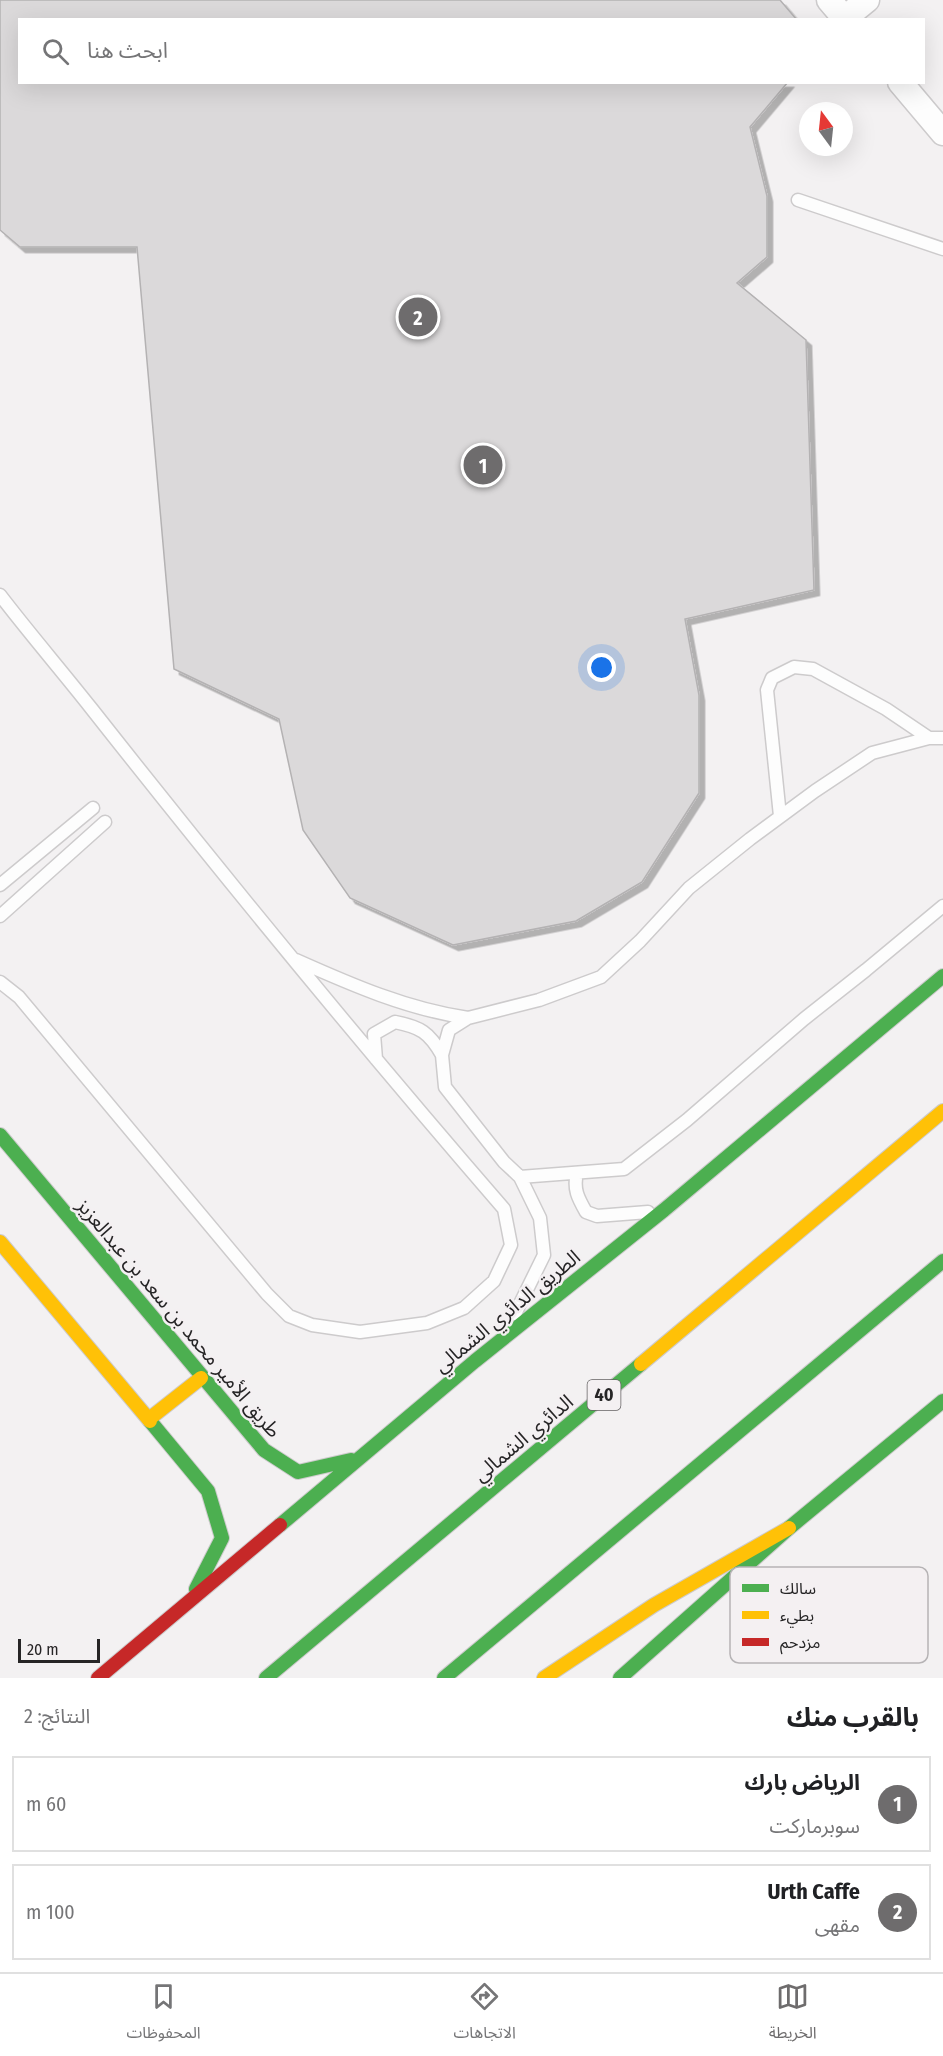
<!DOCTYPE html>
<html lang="ar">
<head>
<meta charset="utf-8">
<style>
	:root { --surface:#fff; --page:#f2f2f2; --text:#202124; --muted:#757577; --line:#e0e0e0; --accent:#6e6c6d }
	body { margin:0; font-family:"Fira Sans Condensed","Noto Sans Arabic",sans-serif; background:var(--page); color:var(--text); direction:rtl }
	.compass { position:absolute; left:799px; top:102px; width:54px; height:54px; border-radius:50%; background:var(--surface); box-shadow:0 6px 24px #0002; rotate:345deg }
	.scale { position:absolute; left:18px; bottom:15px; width:82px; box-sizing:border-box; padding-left:6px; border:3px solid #262526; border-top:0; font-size:16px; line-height:21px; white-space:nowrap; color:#262526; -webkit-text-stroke:4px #f4f0f2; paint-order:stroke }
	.you { position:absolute; left:602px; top:668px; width:21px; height:21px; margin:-15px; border:4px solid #fff; border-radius:50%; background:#1a73e8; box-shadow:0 0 0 9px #1a73e833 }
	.badge { display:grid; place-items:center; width:39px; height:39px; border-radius:50%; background:var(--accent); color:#fff; font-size:20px; font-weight:700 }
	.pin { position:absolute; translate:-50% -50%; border:3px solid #fff; box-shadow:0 2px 6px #0006 }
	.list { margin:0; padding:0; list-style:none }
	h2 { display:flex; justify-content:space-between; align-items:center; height:78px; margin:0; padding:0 24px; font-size:26px }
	h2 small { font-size:20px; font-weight:400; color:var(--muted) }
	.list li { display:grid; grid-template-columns:39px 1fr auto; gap:18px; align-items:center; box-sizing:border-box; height:96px; margin:0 12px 12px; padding:0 12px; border:2px solid var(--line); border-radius:0px }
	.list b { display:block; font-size:22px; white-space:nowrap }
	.list p { margin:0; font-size:20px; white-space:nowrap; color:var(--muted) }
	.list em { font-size:20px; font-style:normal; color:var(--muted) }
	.icon { flex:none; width:33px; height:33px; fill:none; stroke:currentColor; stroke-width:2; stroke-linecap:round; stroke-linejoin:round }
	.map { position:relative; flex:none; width:943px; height:1678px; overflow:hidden; direction:ltr }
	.search { position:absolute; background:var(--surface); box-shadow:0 6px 24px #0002; left:18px; right:18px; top:18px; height:66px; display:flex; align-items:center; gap:15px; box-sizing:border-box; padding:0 21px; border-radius:0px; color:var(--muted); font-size:22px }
	.sheet { height:294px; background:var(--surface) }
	nav { display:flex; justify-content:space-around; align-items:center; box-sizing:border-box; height:84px; border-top:2px solid var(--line); background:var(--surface); font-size:16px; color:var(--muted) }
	nav a { display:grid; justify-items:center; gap:3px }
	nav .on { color:var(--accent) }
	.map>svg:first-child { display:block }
	.building { fill:#dbd9da; stroke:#b4b2b3; stroke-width:1.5; filter:url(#shadow) }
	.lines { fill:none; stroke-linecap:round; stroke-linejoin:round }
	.lane-casing { stroke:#cdcbcc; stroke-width:15 }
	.street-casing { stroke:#cdcbcc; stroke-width:27 }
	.fast-casing { stroke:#cdcbcc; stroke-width:16 }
	.slow-casing { stroke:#cdcbcc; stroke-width:16 }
	.jam-casing { stroke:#cdcbcc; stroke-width:16 }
	.lane { stroke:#fdfdfd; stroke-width:12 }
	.street { stroke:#fdfdfd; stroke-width:24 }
	.fast { stroke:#4caf50; stroke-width:14 }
	.slow { stroke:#ffc107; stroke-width:14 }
	.jam { stroke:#c62828; stroke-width:14 }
	.labels { text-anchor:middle; stroke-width:5; stroke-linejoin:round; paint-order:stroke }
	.shield { fill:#f4f0f2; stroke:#646263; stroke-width:1.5 }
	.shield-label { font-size:18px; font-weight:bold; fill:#262526 }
	.street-label { font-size:20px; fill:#262526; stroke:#f4f0f2 }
	.key { fill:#f4f0f2; stroke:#b6b3b5; stroke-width:1.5 }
	.key-label { font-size:16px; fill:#262526 }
</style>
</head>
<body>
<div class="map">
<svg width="943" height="1678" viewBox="0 0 943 1678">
	<defs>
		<filter id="shadow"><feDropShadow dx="5.5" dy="5.5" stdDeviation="0" flood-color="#0004"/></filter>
	</defs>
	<rect width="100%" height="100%" fill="#f3f1f2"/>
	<path class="building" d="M0,0H780L797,20H20V82H788L750,127L767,196V257L737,283L806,340L814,590L685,619L699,695V793L642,882L576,921L453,945L350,898L303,830L279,719L174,669L137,247H20L0,230Z"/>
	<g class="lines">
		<g class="lane-casing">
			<path id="lane" d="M798,200L943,249
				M0,595C29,633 61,670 91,708C225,878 362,1045 504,1209L511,1245L494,1281L464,1308L427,1323L360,1332L312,1325L289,1316L267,1294L19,997L0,982
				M943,738H929L872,753L815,791L750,839L689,888L640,941L601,977L539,1000L468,1018L449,1030L442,1055L445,1087L504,1162L520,1177L624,1169L687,1120L804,1019L866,970L943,906
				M780,816L767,690L772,678L794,667L813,669L886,709L929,738
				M0,885L93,808
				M0,916L105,822
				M296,960C352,985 407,1009 468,1018
				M376,1059L374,1034L395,1022C420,1027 429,1032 442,1055
				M577,1173C573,1189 578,1198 586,1212L597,1216L648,1212
				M515,1314L544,1255L540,1218L520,1177"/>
		</g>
		<g class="street-casing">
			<path id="street" d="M829,0L846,20
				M845,18L867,0
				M900,82L943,133"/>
		</g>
		<g class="fast-casing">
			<path id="fast" d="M0,1135L264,1450L298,1472L351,1460
				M150,1421L208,1491L222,1538L196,1589
				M280,1525L475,1361L664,1210L943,976
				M266,1678L641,1364
				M444,1678L943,1261
				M620,1678L789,1528L943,1401"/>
		</g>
		<g class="slow-casing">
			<path id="slow" d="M0,1242L150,1421
				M641,1364L943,1111
				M149,1419L201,1378
				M544,1678L654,1605L789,1528"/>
		</g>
		<g class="jam-casing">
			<path id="jam" d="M98,1678L280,1525"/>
		</g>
		<use href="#lane" class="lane"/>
		<use href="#street" class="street"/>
		<use href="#fast" class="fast"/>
		<use href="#slow" class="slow"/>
		<use href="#jam" class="jam"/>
	</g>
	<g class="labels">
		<rect class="shield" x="587.5" y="1380" width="33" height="30" rx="4.5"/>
		<g class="shield-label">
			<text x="604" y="1401">40</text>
		</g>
		<g class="street-label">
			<text transform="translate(507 1311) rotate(-39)" y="7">الطريق الدائري الشمالي</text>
			<text transform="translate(179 1318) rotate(50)" y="7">طريق الأمير محمد بن سعد بن عبدالعزيز</text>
			<text transform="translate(523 1438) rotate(-40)" y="7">الدائري الشمالي</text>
		</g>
	</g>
	<rect x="730" y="1567" width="198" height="96" rx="9" class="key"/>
	<rect x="742" y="1584" width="27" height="8" fill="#4caf50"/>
	<rect x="742" y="1611" width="27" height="8" fill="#ffc107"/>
	<rect x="742" y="1638" width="27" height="8" fill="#c62828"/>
	<g class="key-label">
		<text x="780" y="1594">سالك</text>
		<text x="780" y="1621">بطيء</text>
		<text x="780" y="1648">مزدحم</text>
	</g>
</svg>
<svg class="compass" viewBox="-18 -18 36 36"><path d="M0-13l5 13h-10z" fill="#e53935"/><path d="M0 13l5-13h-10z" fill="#757577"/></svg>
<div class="scale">20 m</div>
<div class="you"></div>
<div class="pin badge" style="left:483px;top:465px">1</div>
<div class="pin badge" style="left:418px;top:317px">2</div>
<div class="search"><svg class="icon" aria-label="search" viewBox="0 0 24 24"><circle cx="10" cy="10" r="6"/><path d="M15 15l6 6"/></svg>ابحث هنا</div>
</div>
<section class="sheet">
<h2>بالقرب منك<small>النتائج: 2</small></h2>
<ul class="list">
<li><span class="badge">1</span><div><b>الرياض بارك</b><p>سوبرماركت</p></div><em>60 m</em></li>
<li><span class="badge">2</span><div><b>Urth Caffe</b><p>مقهى</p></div><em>100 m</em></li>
</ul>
</section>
<nav>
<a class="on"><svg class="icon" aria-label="map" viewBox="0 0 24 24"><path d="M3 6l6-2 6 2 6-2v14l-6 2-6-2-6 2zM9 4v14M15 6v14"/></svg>الخريطة</a>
<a><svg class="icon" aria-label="directions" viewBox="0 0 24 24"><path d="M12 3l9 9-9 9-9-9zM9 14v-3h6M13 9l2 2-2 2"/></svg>الاتجاهات</a>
<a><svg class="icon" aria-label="saved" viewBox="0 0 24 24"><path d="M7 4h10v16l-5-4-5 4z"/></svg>المحفوظات</a>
</nav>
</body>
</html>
